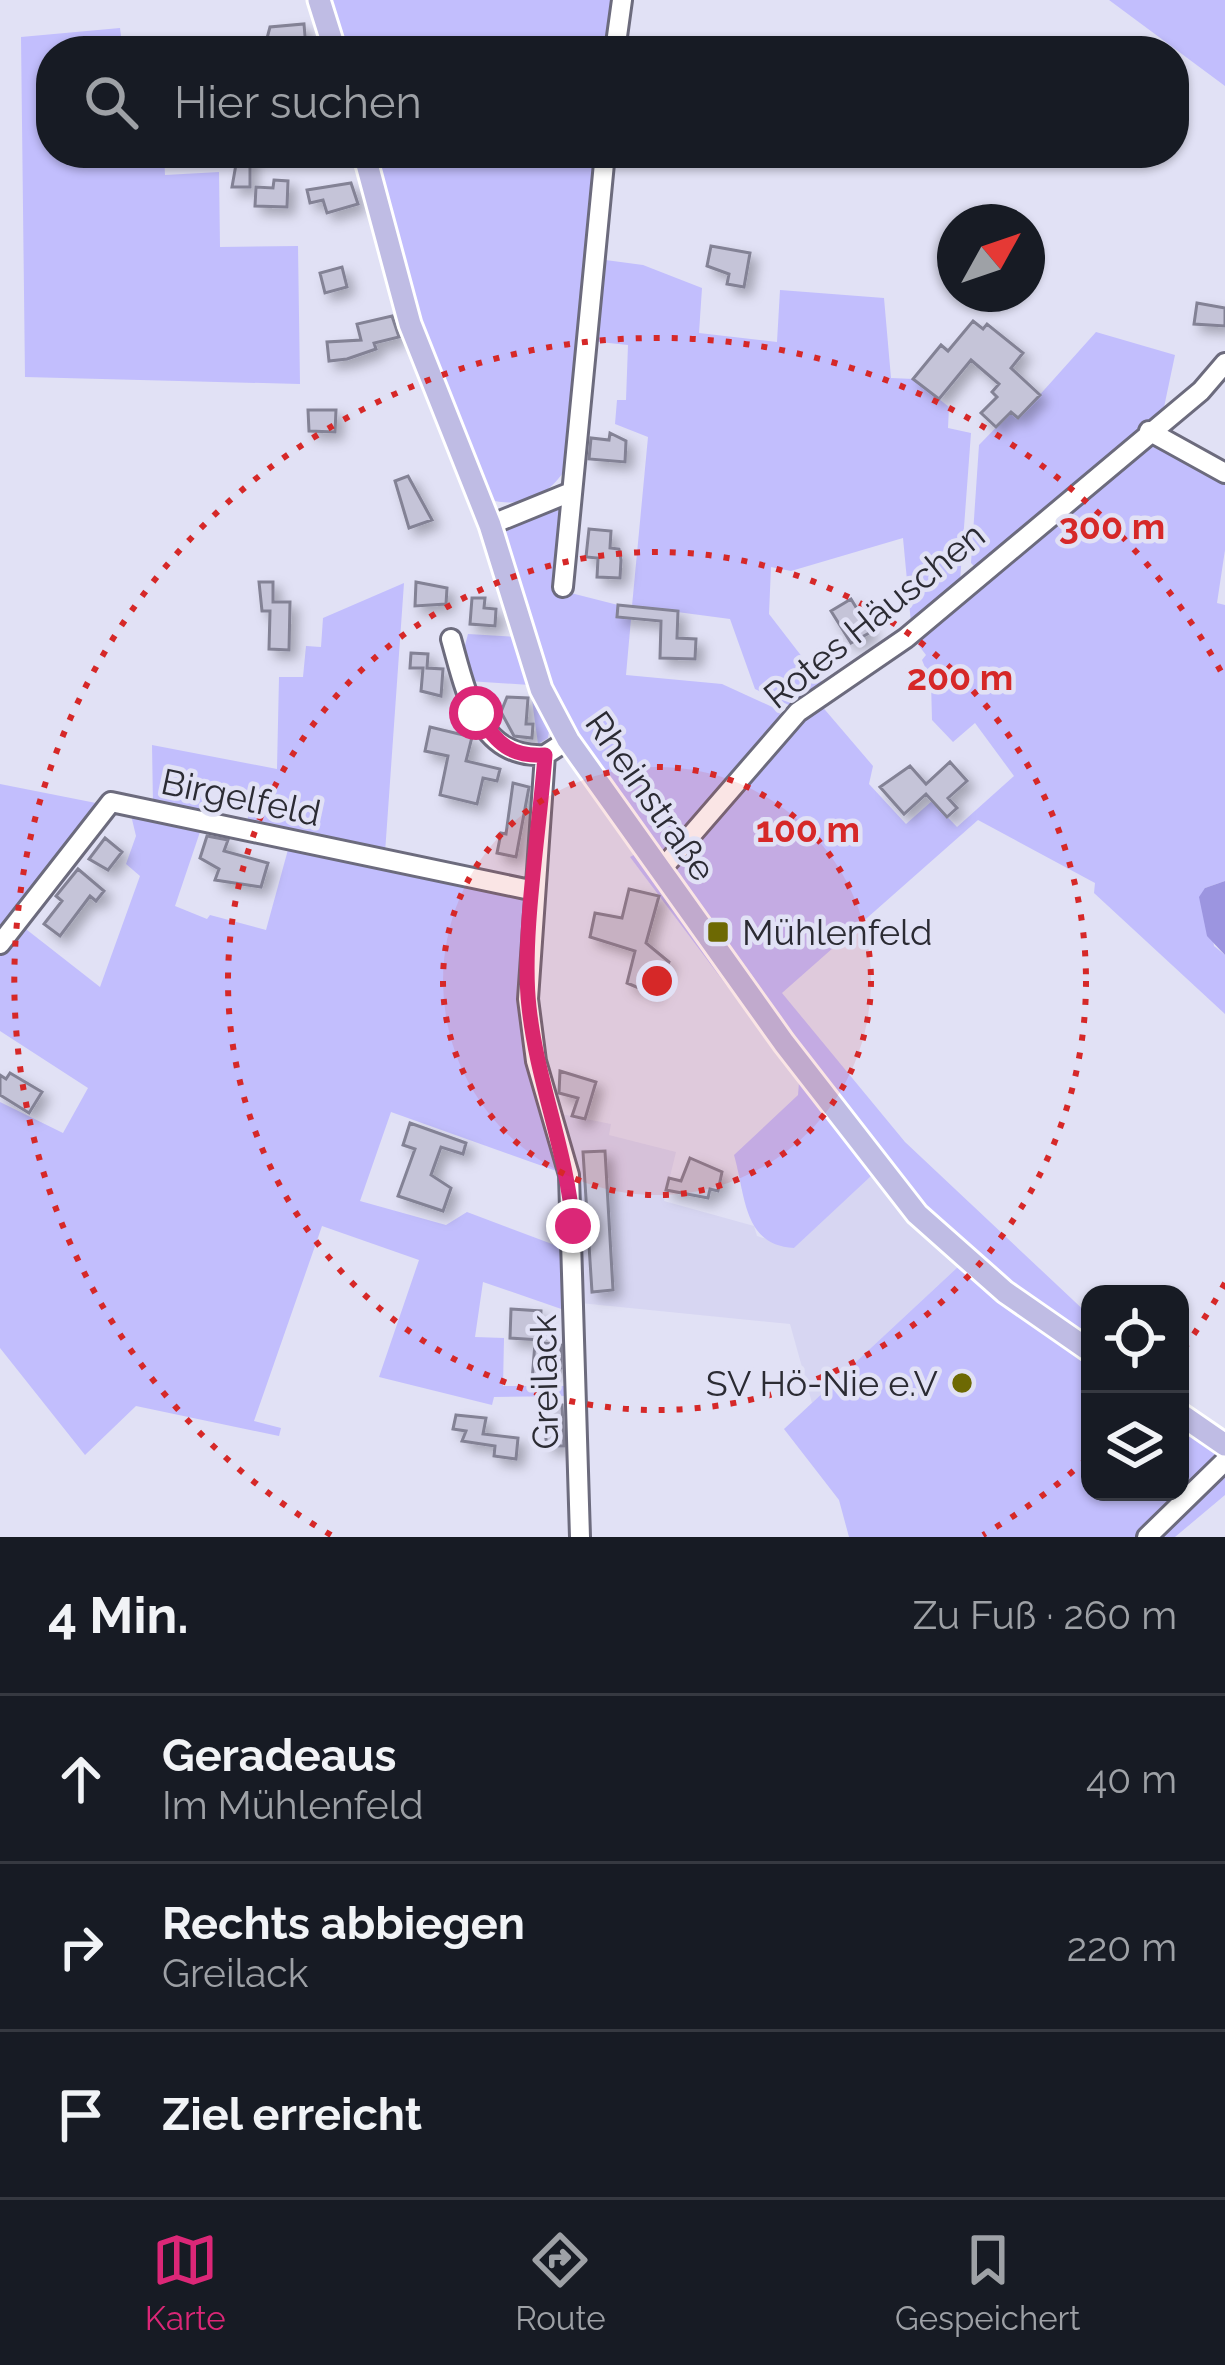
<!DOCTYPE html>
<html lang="de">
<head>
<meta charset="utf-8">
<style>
	:root { --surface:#171b24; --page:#20242c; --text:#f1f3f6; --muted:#9ea1a6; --line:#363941; --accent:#db2777 }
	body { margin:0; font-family:Raleway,sans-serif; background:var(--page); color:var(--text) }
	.controls { position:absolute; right:36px; bottom:36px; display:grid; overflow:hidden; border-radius:24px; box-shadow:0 3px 9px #0004 }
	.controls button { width:108px; height:108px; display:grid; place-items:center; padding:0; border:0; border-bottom:3px solid var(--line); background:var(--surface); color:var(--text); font:60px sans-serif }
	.compass { position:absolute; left:937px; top:204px; width:108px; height:108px; border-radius:50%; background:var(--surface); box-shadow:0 3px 9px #0004; rotate:50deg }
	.stop { position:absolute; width:36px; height:36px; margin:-27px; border:9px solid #db2777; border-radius:50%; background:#fff }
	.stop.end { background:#db2777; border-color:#fff; box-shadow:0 3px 12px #0008 }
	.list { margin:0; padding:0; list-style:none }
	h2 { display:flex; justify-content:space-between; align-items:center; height:156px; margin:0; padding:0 48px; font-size:51px }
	h2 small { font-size:39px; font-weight:400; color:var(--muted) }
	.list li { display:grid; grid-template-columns:78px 1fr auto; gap:36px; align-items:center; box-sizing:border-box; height:168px; padding:0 48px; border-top:3px solid var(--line) }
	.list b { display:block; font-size:45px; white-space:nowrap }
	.list p { margin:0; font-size:39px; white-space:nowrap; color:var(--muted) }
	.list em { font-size:39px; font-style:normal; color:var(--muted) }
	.icon { flex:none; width:66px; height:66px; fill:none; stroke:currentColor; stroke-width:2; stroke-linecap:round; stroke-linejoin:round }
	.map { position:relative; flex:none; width:1225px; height:1537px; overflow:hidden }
	.search { position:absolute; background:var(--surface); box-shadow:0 3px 9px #0004; left:36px; right:36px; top:36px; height:132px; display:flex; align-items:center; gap:30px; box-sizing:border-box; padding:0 42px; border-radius:48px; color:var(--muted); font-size:45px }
	.sheet { height:660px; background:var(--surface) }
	nav { display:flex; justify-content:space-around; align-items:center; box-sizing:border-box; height:168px; border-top:3px solid var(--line); background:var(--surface); font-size:33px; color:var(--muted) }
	nav a { display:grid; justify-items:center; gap:6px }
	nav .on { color:var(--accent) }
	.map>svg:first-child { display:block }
	.built { fill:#d7d6f2 }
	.green { fill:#c2befd }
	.water { fill:#9c95e0 }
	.building { fill:#c5c4d8; stroke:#838295; stroke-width:3; filter:url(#shadow) }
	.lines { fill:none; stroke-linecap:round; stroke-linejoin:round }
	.minor-casing { stroke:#6c6b7d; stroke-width:24 }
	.major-casing { stroke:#fff; stroke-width:27 }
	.minor { stroke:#fff; stroke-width:18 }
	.major { stroke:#bfbce4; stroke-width:21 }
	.route { stroke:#db2777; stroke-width:15 }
	.ring { fill:none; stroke:#d62828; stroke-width:6; stroke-dasharray:6 12 }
	.poi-dot { fill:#6d6903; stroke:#e1e1f5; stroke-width:4.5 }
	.labels { text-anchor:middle; stroke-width:9; stroke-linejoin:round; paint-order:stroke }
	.street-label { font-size:36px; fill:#2b2b33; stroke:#e1e1f5 }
	.poi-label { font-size:36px; fill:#2b2b33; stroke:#e1e1f5; text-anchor:start }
	.centre { fill:#d62828; stroke:#e1e1f5; stroke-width:6 }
	.ring-label { font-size:36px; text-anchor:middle; font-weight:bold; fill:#d62828; stroke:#e1e1f5; stroke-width:9; stroke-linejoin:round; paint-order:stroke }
</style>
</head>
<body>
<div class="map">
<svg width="1225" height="1537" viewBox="0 0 1225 1537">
	<defs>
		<filter id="shadow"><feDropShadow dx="7" dy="7" stdDeviation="6" flood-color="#0004"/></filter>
	</defs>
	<rect width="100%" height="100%" fill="#e1e1f5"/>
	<path class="built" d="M556,1113L611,1124L609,1135L676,1152L664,1201L754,1226L757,1236L794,1248L871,1175L960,1265L812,1403L790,1324L580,1303Z"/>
	<path class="green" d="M329,0H618L612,51H343Z
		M1109,0H1225V86Z
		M120,28L123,51H51V153H164L165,175L219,172L220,247L298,246L300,384L25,377L21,37Z
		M371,153H601L573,455C556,492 527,511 487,499L423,337Z
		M598,259L643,265L702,288L699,333L777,342L780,290L884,298L891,378L914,379L949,407L948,428L971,433L960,581L911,623L903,538L791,571L771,567L769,614L823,684L795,708L755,689L730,619L632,606L648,437L615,424L617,400H626L628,345L590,341Z
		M1096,332L1175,355L1163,412L976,568L971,563L979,445L1011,412L1019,418Z
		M1152,440L1225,478V550L1217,603L1225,605V881L1205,888L1214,946L1225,955V1014L1094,893L1095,883L978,820L782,993L905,1142L1090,1316V1343L1042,1309L917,1199L858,1129L714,922L674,877L679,859L820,704L873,766L869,784L906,824L932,801L957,827L1014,776L975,723L953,742L932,720L931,682L922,660L926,655L913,638Z
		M554,506L567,514L559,590L618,605L617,617L631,619L626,675L722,684L779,710L781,720L669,850L655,852L593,767L551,692L501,538L507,525Z
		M404,583L385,853L247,825L251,791L218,783L198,815L153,805L152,745L277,769L279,677H303L306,646L321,647L323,618Z
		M468,634L517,637L550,724L548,738L538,744L530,685L468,681L463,653Z
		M0,784L96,803L99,810L0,933Z
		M130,811L202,826L175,906L207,919L210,915L266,930L289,846L527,894L523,1001L562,1173L391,1112L360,1201L446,1225L467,1212L568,1250L570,1312L483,1282L475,1337L504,1338L503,1386H572V1396L494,1397L492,1405L379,1377L419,1260L322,1226L254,1421L281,1428L279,1436L136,1406L85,1455L0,1348V1102L63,1133L88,1088L0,1031V953L22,926L100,987L140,876L126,864L136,836Z
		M639,852L870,1167L871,1176L794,1248C743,1245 746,1197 734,1155L798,1095L799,1082L630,857Z
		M960,1265L986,1290L1090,1362V1492H1180V1425L1217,1452L1218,1462L1138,1537H849L839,1500L784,1429Z
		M1225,1471V1495L1175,1537H1154Z"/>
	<path class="water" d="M1225,881V955L1207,936L1199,897L1205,888Z"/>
	<path class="building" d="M304,24L306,48L266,42L270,27Z
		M238,153H250V187H232Z
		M274,180L288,181L287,207L255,206L256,187L273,188Z
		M351,183L358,204L327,213L323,200L310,203L307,190Z
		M711,246L750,253L744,287L727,284L729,274L707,266Z
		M342,267L347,287L325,293L320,273Z
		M1197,303L1225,308V326L1194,324Z
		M392,316L399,337L374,343L376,349L347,359L329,361L327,342L361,340L357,324Z
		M973,321L983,329L987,324L1023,353L1011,368L1040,395L1018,418L1011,412L996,427L981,413L997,397L992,392L999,384L971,360L939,399L913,379L941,345L948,351Z
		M308,410H336L335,432L309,431Z
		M610,433L626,441L625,462L589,459L591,438L609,440Z
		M408,476L432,520L409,528L395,481Z
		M589,529L611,531L610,548L619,549L621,560L620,578L597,577L598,558L586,557Z
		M259,582H273V602H290L289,650L269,649L270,611H262Z
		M416,582L447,588L446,604L415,606Z
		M472,598H485L484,608L496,609L495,626L470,624Z
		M851,599L871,632L851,643L831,611Z
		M618,605L678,611L677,638L696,639L695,659L660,658L661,621L617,617Z
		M411,653L428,654L427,668L443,669L441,696L421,691L423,668H410Z
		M507,697L528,698L526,724H533L532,738L514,736L501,712Z
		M430,727L472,737L466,761L500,769L497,781L483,778L477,804L440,795L448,756L425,751Z
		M950,762L967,781L948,798L957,808L947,817L926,794L904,814L880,787L910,766L926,784Z
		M513,783L529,787L516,857L497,853L501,833L506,834Z
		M207,836L228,840L224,851L268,863L261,887L215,880L219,869L200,858Z
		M105,838L122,852L108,870L89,859Z
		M78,869L104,891L96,901L90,896L60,936L44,924L62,901L56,896Z
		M629,889L659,896L646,943L669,962L653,994L627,983L635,951L590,937L595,913L622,918Z
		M560,1071L596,1082L585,1119L572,1116L578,1098L559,1093Z
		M10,1073L42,1092L29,1113L0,1095V1075L6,1079Z
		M410,1123L466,1143L463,1154L441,1147L431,1175L451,1188L443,1211L398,1196L415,1149L403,1145Z
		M605,1151L613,1290L592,1292L583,1152Z
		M690,1158L722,1172L718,1191L710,1189L708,1198L666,1190L669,1178L681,1181Z
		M511,1309L541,1311L540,1340L510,1338Z
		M535,1342L561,1345V1368L544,1367L543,1383L532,1382Z
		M541,1405H562L564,1446H547Z
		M456,1415L486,1418L483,1434L518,1438L516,1459L494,1456L495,1446L462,1441L466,1431L453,1429Z"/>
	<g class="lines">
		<g class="minor-casing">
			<path id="minor" d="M615,51L622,0
				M1149,431L1225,473
				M490,525L571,492
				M563,587L605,153
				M451,639C466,692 478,759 545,755
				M568,740L545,755L528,999L536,1061L569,1175L580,1537
				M661,870L798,712L906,638L1201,391L1225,363
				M0,944L111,802L535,891
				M1147,1537L1225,1461"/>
		</g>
		<g class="major-casing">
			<path id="major" d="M319,0L335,51
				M364,153L410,324L490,525L541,689L568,740L784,1043L917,1214L1005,1292L1090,1351
				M1180,1414L1225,1445"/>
		</g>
		<use href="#minor" class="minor"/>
		<use href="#major" class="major"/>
	</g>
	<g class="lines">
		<path class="route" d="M476,713C498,742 507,757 545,755C540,828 521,937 529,1007C537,1082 567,1151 573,1226"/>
	</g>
	<circle cx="657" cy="981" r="214" fill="#d62828" fill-opacity=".12"/>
	<g class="ring">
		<circle cx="657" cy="981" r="214"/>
		<circle cx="657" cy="981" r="429"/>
		<path d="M1225 1283A643 643 0 0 1 1180 1354M1087 1459A643 643 0 0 1 983 1535M331 1535A643 643 0 1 1 1225 679"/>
	</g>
	<g class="poi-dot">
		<rect x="706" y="920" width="24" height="24" rx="6"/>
		<circle cx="962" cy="1383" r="12"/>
	</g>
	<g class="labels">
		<g class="street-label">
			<text transform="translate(874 615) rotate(-39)" y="13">Rotes Häuschen</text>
			<text transform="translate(651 796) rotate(55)" y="13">Rheinstraße</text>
			<text transform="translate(241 797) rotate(12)" y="13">Birgelfeld</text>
			<text transform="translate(544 1382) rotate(-91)" y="13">Greilack</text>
		</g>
		<g class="poi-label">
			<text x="742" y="945">Mühlenfeld</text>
			<text x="938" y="1396" text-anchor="end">SV Hö-Nie e.V</text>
		</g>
	</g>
	<circle cx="657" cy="981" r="18" class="centre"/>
	<g class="ring-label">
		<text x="1112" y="539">300 m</text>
		<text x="960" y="690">200 m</text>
		<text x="808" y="842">100 m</text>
	</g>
</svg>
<div class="controls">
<button><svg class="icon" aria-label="locate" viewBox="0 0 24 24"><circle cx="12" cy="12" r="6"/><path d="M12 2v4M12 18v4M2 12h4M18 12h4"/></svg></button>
<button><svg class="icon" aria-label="layers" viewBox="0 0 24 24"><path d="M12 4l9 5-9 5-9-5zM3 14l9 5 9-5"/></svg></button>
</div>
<svg class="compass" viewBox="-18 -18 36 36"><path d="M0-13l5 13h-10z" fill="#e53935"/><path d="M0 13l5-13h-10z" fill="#9ea1a6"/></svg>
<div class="stop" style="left:476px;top:713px"></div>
<div class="stop end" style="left:573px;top:1226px"></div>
<div class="search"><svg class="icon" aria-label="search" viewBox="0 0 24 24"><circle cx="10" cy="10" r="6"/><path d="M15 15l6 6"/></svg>Hier suchen</div>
</div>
<section class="sheet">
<h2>4 Min.<small>Zu Fuß · 260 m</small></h2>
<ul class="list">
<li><svg class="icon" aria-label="ahead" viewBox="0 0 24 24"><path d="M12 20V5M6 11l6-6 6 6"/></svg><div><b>Geradeaus</b><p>Im Mühlenfeld</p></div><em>40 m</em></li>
<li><svg class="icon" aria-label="right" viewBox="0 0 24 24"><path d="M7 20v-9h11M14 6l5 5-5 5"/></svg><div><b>Rechts abbiegen</b><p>Greilack</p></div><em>220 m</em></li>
<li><svg class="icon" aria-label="arrive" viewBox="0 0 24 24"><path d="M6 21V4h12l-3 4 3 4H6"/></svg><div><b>Ziel erreicht</b></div></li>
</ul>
</section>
<nav>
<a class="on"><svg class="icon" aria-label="map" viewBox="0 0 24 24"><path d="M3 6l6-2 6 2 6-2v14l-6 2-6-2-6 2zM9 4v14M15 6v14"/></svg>Karte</a>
<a><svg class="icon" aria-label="directions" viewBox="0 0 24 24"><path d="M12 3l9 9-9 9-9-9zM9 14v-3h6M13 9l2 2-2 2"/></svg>Route</a>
<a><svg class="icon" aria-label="saved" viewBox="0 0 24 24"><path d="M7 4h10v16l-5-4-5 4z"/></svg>Gespeichert</a>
</nav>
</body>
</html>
